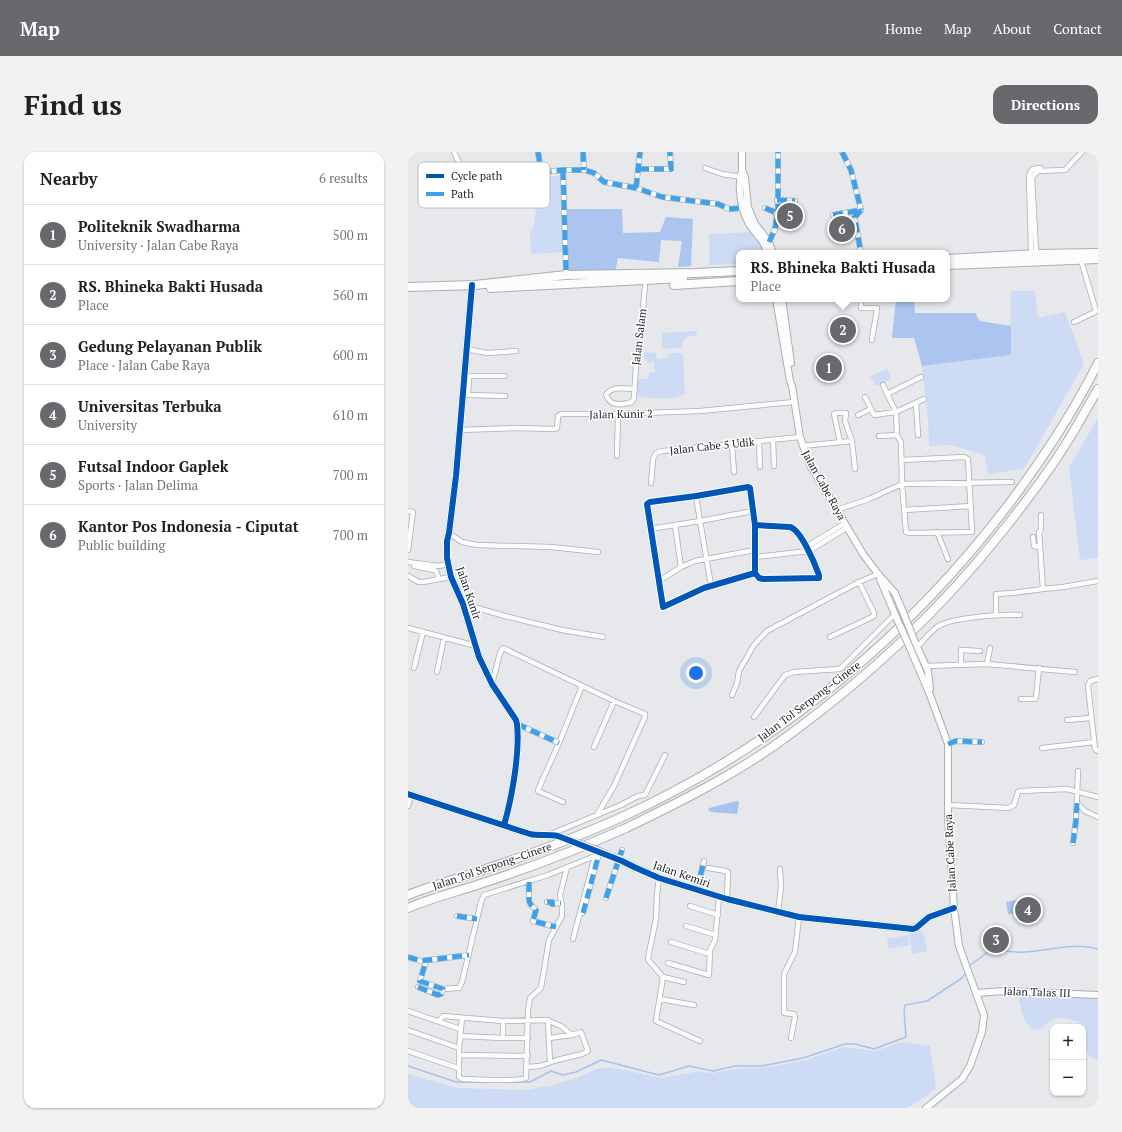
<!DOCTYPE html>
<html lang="en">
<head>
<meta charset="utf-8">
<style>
	:root { --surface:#fff; --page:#f2f2f2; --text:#202124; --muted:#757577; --line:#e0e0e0; --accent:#67696c }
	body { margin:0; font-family:"PT Serif",serif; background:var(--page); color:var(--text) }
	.controls { position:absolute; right:12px; bottom:12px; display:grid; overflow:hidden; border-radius:8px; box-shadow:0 1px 3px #0004 }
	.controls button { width:36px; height:36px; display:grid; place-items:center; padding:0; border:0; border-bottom:1px solid var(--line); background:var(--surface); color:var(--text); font:20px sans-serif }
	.you { position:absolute; left:288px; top:521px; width:14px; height:14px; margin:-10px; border:3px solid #fff; border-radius:50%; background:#1a73e8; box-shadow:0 0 0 6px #1a73e833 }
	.badge { display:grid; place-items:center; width:26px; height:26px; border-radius:50%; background:var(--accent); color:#fff; font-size:13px; font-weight:700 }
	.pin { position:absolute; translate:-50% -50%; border:2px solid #fff; box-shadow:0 1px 4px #0006 }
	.popup { position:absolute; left:328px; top:98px; width:214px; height:52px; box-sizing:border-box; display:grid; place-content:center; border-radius:8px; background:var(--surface); filter:drop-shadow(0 1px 3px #0005); font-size:13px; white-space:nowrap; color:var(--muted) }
	.popup b { font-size:15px; color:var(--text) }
	.popup::after { content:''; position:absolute; left:50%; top:100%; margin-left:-8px; border:8px solid transparent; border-top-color:var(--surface) }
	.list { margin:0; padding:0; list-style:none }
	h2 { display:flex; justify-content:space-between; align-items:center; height:52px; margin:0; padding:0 16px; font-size:17px }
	h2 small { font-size:13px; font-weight:400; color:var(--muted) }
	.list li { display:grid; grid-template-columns:26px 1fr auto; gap:12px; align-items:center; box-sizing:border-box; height:60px; padding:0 16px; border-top:1px solid var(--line) }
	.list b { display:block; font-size:15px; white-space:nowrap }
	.list p { margin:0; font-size:13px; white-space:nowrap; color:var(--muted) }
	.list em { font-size:13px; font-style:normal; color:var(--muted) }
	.map { position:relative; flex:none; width:690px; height:956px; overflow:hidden; border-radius:12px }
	header { display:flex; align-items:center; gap:24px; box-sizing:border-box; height:56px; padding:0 20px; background:var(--accent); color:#fff }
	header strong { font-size:19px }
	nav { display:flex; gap:22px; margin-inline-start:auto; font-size:14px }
	.intro { display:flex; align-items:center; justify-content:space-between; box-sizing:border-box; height:96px; padding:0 24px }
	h1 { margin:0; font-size:28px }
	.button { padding:10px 18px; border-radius:12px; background:var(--accent); color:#fff; font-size:14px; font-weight:700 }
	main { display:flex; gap:24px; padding:0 24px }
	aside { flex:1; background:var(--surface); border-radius:12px; box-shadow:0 1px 3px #0004 }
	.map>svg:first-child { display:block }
	.green { fill:#cddbf5 }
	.forest { fill:#abc4f0 }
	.water { fill:#a8c2ef }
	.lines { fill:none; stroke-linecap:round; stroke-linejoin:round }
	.stream { stroke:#a8c2ef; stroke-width:1.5 }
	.street-casing { stroke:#adaeb0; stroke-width:6 }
	.secondary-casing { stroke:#adaeb0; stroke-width:8 }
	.highway-casing { stroke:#adaeb0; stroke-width:10 }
	.street { stroke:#fbfcfc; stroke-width:4.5 }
	.secondary { stroke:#fbfcfc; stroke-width:6 }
	.highway { stroke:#fbfcfc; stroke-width:8 }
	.secondary-bridge-casing { stroke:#adaeb0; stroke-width:8; stroke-linecap:butt }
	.secondary-bridge { stroke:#fbfcfc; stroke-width:6 }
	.quiet { stroke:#3ea2eb; stroke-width:5; stroke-dasharray:10 5; stroke-linecap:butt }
	.cycleway-casing { stroke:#fff; stroke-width:8 }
	.cycleway { stroke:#0057b8; stroke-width:6 }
	.labels { text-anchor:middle; stroke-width:3; stroke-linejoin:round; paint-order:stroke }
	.street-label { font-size:11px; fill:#232527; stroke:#fff }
	.key { fill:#fff; stroke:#bdbebe; stroke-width:1 }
	.key-label { font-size:11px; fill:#232527 }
</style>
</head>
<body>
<header>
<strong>Map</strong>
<nav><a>Home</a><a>Map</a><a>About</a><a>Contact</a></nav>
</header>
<div class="intro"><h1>Find us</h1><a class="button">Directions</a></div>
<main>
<aside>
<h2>Nearby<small>6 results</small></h2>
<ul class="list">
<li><span class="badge">1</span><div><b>Politeknik Swadharma</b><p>University · Jalan Cabe Raya</p></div><em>500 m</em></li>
<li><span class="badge">2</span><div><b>RS. Bhineka Bakti Husada</b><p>Place</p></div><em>560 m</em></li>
<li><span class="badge">3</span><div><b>Gedung Pelayanan Publik</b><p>Place · Jalan Cabe Raya</p></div><em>600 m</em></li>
<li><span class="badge">4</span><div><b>Universitas Terbuka</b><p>University</p></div><em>610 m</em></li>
<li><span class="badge">5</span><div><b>Futsal Indoor Gaplek</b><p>Sports · Jalan Delima</p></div><em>700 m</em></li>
<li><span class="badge">6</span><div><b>Kantor Pos Indonesia - Ciputat</b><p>Public building</p></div><em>700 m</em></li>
</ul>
</aside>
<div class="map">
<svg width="690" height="956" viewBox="0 0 690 956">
	<rect width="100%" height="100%" fill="#e6e8eb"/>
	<path class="green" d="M132,24H157L159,100L123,102L122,80L126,74Z
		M376,56L391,60L389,69H386V71L373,68Z
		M344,80L354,90L356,101H331V112L301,113V82Z
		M603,139H627L630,166L657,160L676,212L616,317L580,322L577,303L543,293L521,294L520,266L514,214L602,203Z
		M288,179L289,184H280L275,189L274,196L254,197V181Z
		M236,200L248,201L249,207L260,206L261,201H275L277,242C267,248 242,247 231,244L228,237L229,227H240L241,221L247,220L246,210L239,211V207H236Z
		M479,217L483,227L468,234L462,224Z
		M690,266V406L672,408L661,315Z
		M515,779L519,799L504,802L501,781Z
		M500,783L501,793L481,797L479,787Z
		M609,840L690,844V908L682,905L676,893L675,875H672L670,870C662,867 652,863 645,868C635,874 637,877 625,878L616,868Z
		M495,890L522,894L528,937L500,956H0V922L49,936L118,938L146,933L168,926L191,916H207L254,926L287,920L305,921L327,917L361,915L398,908L436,895L467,899Z"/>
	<path class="forest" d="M159,57H214L215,81L252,80L258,65L285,67L283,114L270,115L274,89L253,88L251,110L210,106L206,125L160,127Z
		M488,147H506L507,161H567L572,169L603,174V203L514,214L506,186H484Z
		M623,745L622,762H600L598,750Z"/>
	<path class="water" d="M329,649L331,650L329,662L303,660L300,658L301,656Z"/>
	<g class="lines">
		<path class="stream" d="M561,814L584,797C595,799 605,801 616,800C640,799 666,790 690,797
			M0,914L48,930H78
			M99,930H122L143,919L155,923L168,920L193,908L251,923L281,914L305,919L327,914H354L395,906L437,892H447L466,897L498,885L496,859L497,853L519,849L554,826L558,821"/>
		<g class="street-casing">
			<path id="street" d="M46,0C50,13 61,17 57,33L92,37L102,35L121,37L124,36L125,24L127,21L155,18H176L186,21L196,30L228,36L254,45L310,52L321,57L337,56
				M130,0L133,19
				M175,0L176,18
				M434,0L443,18L453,58
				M297,16L314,22L334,25
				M231,17H263L262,0
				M155,18L158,119
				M228,36L232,0
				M369,48L387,49
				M357,56L369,61
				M453,58L447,65V68L453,101
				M425,63L453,58
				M361,90L367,77L370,59V0
				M628,98L624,25L630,19L657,18L674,0
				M623,99L621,25C622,17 626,16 633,16
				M453,147V156H469C468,167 465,177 464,188
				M666,170L687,160L688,159L673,108
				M58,197L79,201L108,199
				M59,224H97
				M61,224L60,243L97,244
				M475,233L488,260L489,283
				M226,237C216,237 204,233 198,243C203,255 213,253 224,250L226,246L228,212L233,179L237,134
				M479,242L513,225
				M457,245L466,263L488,260L516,247
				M508,251L510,283
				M450,263L463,257
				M52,278L106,276L147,277L149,276L150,264L153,262H210L292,259L386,250
				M471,284L489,283L493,290L494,332L498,380L501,381L564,380L560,307L556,305L494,308
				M365,288L366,314
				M351,290L352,315
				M432,290L426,262L428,261H438L437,269L444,289L447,317
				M324,293L326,320
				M394,294L444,289
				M209,304L210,262
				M243,331L245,307L248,301L254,299L392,285
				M288,344L292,369L345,359
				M429,358L461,347L494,332L604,330
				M496,358L563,354
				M0,359L5,360L0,398
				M267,373L273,415
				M347,373L382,375C393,378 407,412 411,423V426L355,427L351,426L347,421V373L342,336L340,335L288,344L242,350L239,352L255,455L296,436L347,421
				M242,377L292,369L303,433
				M529,380L540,407
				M41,381L54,390L69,393L143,395L190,400
				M625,385L626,394L631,395
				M398,395L437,371
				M348,405L401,399L440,375
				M0,410L31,414L40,412
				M6,414L26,418L28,419L31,427
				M0,424L11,430H15L43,425
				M251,429L273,415L287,409L347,398
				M635,437L655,435L690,429
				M55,452L97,464L154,478L195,485
				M588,463V442L605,441L635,437L631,380L633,378V363
				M0,476L68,494
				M422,485L466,464V461L451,430
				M509,495C516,488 522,480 529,475C543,465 595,462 612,463
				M553,512V498L572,499
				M579,512L582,496
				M518,514L579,512L667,520
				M6,516L15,480
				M29,520L36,486
				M690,527L682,529L680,534L687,597L690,599
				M84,532L92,501L95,496L206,549L237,562V565L206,634L189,663
				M324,543L329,531L331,519L346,493L359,479L451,430L470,422
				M613,547H627L628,545L631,516
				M346,565L377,523L386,520L432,517L487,462
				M659,568L682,566
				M109,572L151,591
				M540,592L548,589L574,590
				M186,595L206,549
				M634,596L686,590
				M155,650L130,639V638L151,591L174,534
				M669,651L677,659L690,665
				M540,653L601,656L606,653L610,640L612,639L659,637L690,645
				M0,654L3,643
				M143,682L213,653L230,644L237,643L257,603
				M665,691L668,668L670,619
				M300,716L318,719L320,720L319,747
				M251,726L249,742L248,767L240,806L241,809L255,825L248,869L292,889
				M121,730V749L123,753L128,758L125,769L148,775
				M289,738L296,709
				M198,746L214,698
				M139,750H144V752L153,751
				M282,754L310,763
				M370,760L373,735L372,717
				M175,761L191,701
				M49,764L69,767
				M278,774L308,783
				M165,787L187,704
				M263,790L302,802
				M0,805L13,809L61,803
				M18,809L12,829L35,837L51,836L54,830L73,750L76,743L140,723L187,704L193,700
				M260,811L301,823L302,798L307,788L311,745
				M255,825L276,830
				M10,835L30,843L33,842L35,837
				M252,847L286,853
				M0,859L52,877
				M54,866L51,896V925L54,927C67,927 109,930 118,926L120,858L122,846L133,836L141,788L154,764V754L152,743L159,715
				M140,868L142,910
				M31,869L35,864L95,869L138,868L153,874L164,883
				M95,869V886
				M0,878L51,896
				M52,884L95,886H120
				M383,886L387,865L386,862L376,861V822L387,800L391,765
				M0,899L50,916
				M51,903L120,904
				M119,915L132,914L149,908L174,902L180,899L173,880L164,883L141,886"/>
		</g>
		<g class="secondary-casing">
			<path id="secondary" d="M334,0V18L337,25L340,55L347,72L361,90L365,101
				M334,18C329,33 333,58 341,72C348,83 356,87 359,101
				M64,133L48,324L41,381L39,389V406L43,425L55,452L71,505L84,532L108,568L109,572C112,600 104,646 96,673
				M368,147L382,229L384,234L392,285L402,313L455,402L470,422L487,441L495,460
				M374,147L383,211
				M472,427L489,467
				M507,490L520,519L522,537
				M502,496L522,543L540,592V665L546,756L551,794L576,863L574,880L562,914L554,927L518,956
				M0,642L122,682C131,684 140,682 150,684
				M189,698L251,726L319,747L391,765L505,777L508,776L521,765L546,756
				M568,841L597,839L690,843"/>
		</g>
		<g class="highway-casing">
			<path id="highway" d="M539,107L629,102L690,101
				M539,113L690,107
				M266,133L331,129
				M0,135L67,133L158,123L287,121L331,119
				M83,136L275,126
				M0,743C22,734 46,728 69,720C118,704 168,686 216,664C373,592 510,477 612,337C641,297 668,255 690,211
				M0,756C23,746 48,740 72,732C121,716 171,697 218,676C272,650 328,622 377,586C458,527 531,460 593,381C617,351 641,320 661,287C671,271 680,254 690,237"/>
		</g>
		<use href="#street" class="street"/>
		<use href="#secondary" class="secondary"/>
		<use href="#highway" class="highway"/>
		<g class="secondary-bridge-casing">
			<path id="secondary-bridge" d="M495,460L507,490
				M489,467L502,496
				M150,684L189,698"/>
		</g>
		<use href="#secondary-bridge" class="secondary-bridge"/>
		<path class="quiet" d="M130,0L133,19
			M175,0L176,18
			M434,0L443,18L453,58
			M231,17H263L262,0
			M155,18L158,119
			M57,33L92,37L102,35L121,37L124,36L125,24L127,21L155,18H176L186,21L196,30L228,36L254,45L310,52L321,57L335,56
			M228,36L232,0
			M369,48L387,49
			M357,56L369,61
			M453,58L447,65V68L453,101
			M425,63L453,58
			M361,90L367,77L370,59V0
			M109,572L151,591
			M540,592L548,589L574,590
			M665,691L668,668L669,651
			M121,730V749L123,753L128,758L125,769L148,775
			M289,738L296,709
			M198,746L214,698
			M139,750H144V752L153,751
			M175,761L191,701
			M49,764L69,767
			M0,805L13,809L61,803
			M10,835L30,843L33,842L35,837L12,829L18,809"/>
		<g class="cycleway-casing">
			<path id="cycleway" d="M64,133L48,324L41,381L39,389V406L43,425L55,452L71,505L84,532L108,568L109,572C112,600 104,646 96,673
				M347,373L382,375C393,378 407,412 411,423V426L355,427L351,426L347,421V373L342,336L340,335L288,344L242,350L239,352L255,455L296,436L347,421
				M0,642L122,682C131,684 140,682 150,684L214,709L226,715L251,726L319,747L391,765L505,777L508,776L521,765L546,756"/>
		</g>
		<use href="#cycleway" class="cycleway"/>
	</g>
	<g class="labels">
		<g class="street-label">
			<text transform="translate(231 185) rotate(-83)" y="4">Jalan Salam</text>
			<text transform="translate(213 262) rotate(-1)" y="4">Jalan Kunir 2</text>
			<text transform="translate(304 294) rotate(-6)" y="4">Jalan Cabe 5 Udik</text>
			<text transform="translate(416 333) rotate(61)" y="4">Jalan Cabe Raya</text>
			<text transform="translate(61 441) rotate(71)" y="4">Jalan Kunir</text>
			<text transform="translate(401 549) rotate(-37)" y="4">Jalan Tol Serpong–Cinere</text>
			<text transform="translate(542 701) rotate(-93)" y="4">Jalan Cabe Raya</text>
			<text transform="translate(84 714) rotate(-19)" y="4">Jalan Tol Serpong–Cinere</text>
			<text transform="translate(274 722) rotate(19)" y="4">Jalan Kemiri</text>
			<text transform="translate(629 840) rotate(2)" y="4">Jalan Talas III</text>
		</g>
	</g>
	<rect x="10" y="10" width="132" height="46" rx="6" class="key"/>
	<rect x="18" y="22" width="18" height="4" fill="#0057b8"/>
	<rect x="18" y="40" width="18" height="4" fill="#3ea2eb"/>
	<g class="key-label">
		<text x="43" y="28">Cycle path</text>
		<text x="43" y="46">Path</text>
	</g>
</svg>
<div class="controls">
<button>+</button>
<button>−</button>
</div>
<div class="you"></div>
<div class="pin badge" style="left:421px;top:216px">1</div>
<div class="pin badge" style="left:435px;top:178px">2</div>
<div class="popup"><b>RS. Bhineka Bakti Husada</b>Place</div>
<div class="pin badge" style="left:588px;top:788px">3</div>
<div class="pin badge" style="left:620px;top:758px">4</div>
<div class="pin badge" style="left:382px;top:64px">5</div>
<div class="pin badge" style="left:434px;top:77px">6</div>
</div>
</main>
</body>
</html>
